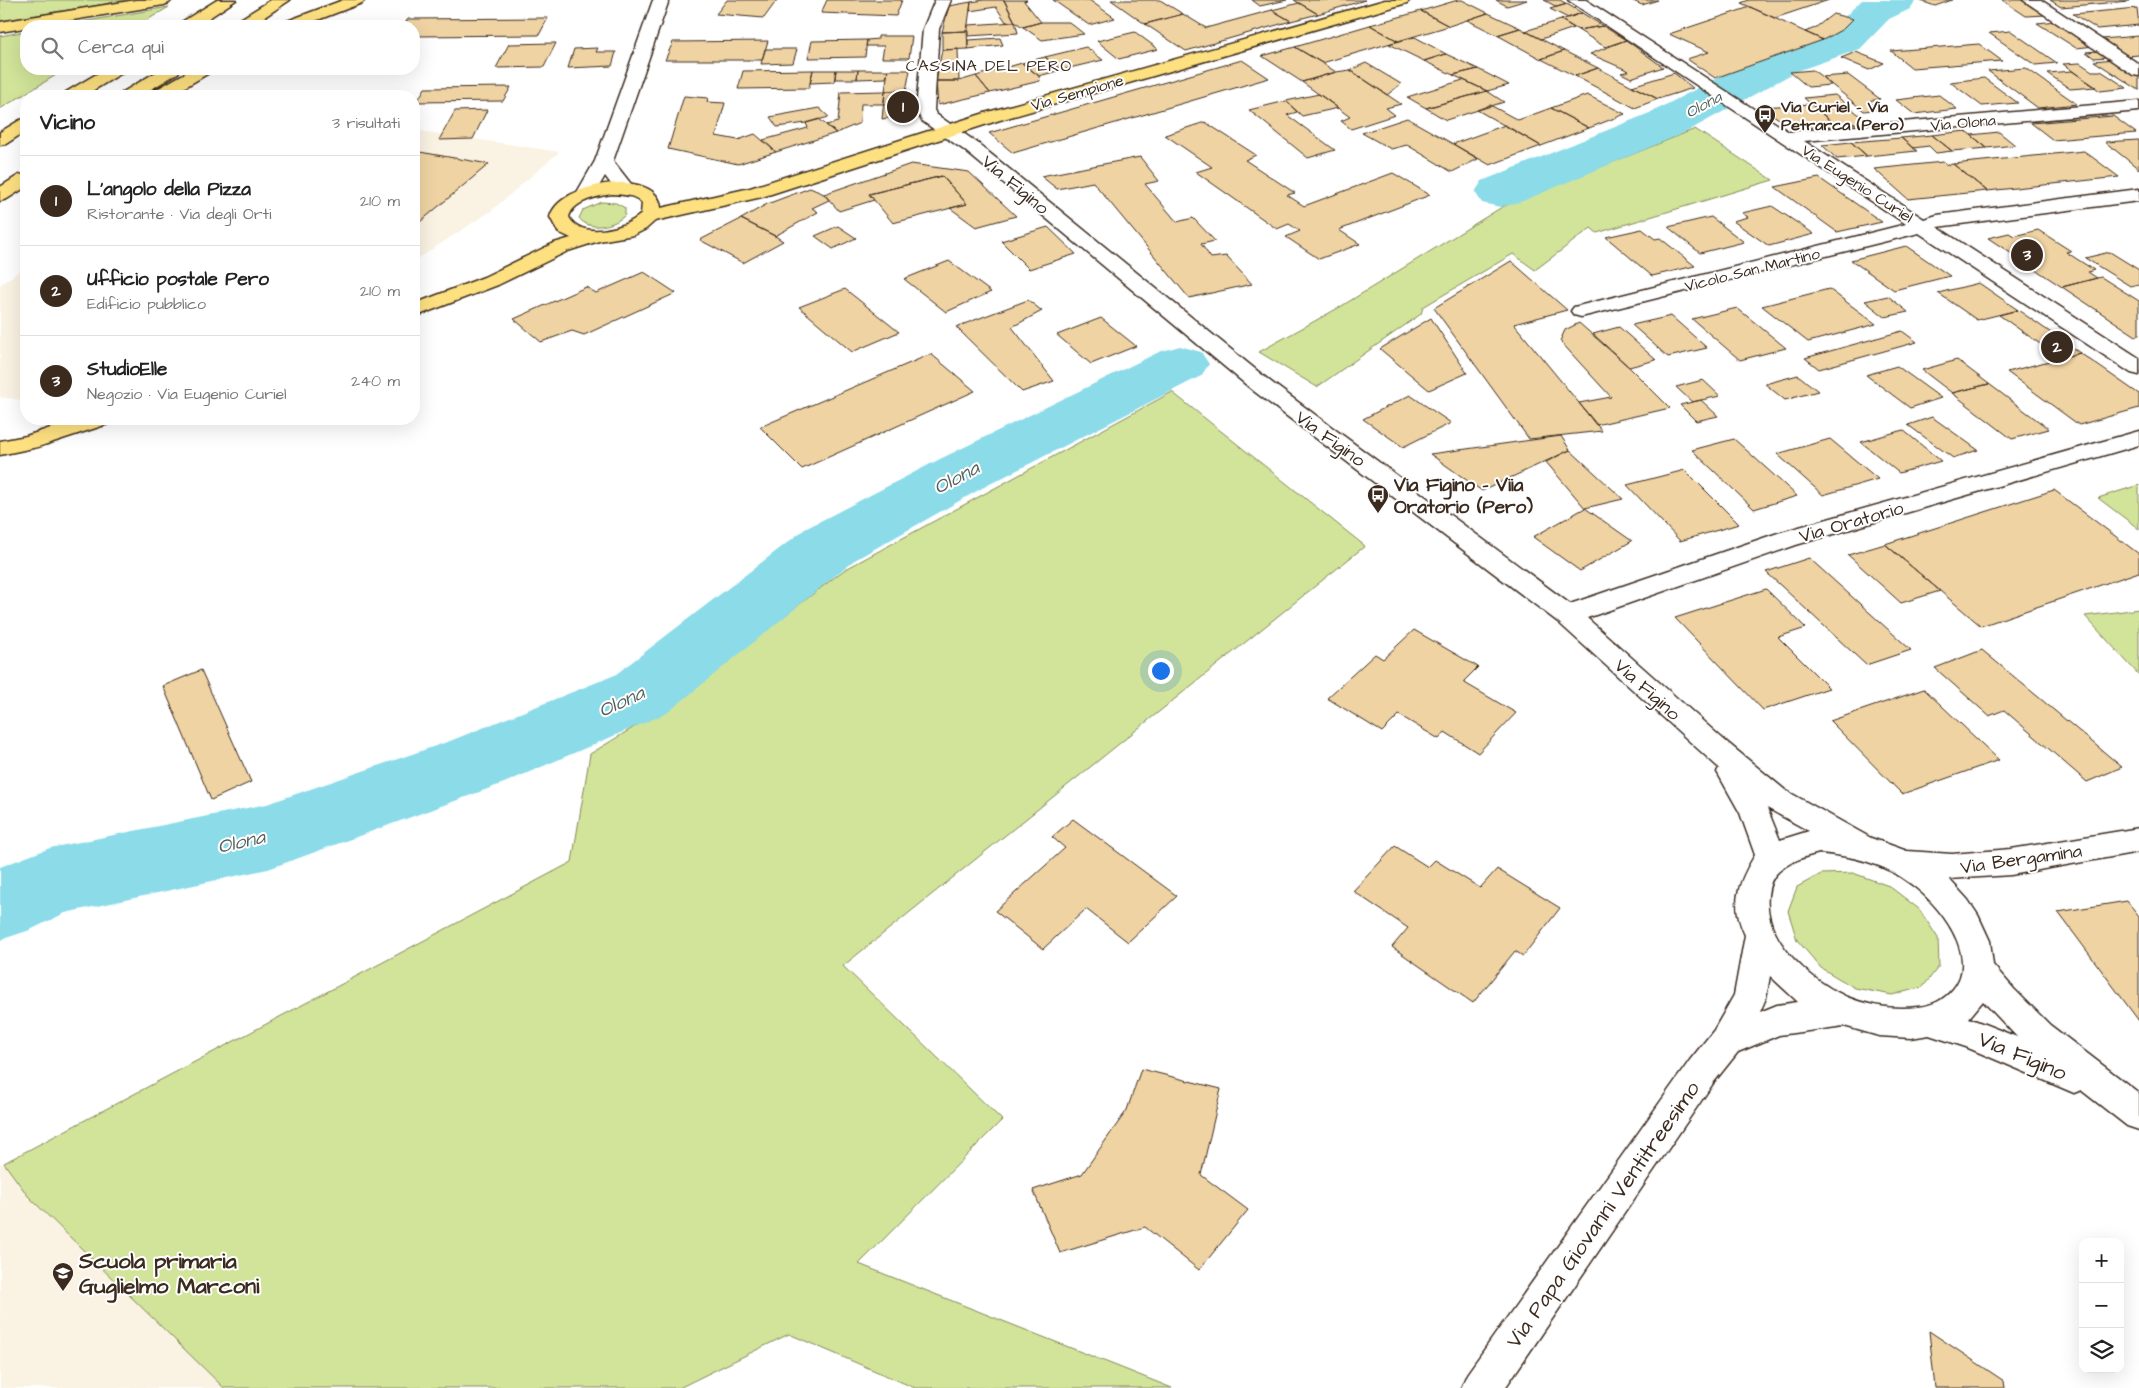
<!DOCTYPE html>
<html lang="it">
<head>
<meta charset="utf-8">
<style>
	:root { --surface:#fff; --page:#f2f2f2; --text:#222; --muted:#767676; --line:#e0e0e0; --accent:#3b2a1e }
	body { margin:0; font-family:"Architects Daughter",sans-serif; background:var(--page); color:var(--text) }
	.controls { position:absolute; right:15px; bottom:15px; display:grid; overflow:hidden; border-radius:10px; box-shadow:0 5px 20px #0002 }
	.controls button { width:45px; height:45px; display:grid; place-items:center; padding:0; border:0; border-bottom:1px solid var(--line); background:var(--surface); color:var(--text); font:25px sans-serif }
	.you { position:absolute; left:1160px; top:670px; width:18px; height:18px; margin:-12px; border:4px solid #fff; border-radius:50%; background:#1a73e8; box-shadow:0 0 0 8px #1a73e833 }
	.badge { display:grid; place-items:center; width:32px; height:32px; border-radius:50%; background:var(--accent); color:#fff; font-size:16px; font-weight:700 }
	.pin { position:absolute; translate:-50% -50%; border:2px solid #fff; box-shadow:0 1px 5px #0006 }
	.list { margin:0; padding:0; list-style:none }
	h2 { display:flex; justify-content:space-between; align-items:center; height:65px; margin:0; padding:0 20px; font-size:21px }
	h2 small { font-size:16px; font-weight:400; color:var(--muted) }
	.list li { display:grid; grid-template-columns:32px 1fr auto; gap:15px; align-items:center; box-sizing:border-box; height:90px; padding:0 20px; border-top:1px solid var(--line) }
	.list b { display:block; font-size:19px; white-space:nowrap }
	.list p { margin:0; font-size:16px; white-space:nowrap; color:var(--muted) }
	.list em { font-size:16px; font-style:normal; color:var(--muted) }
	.icon { flex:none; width:28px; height:28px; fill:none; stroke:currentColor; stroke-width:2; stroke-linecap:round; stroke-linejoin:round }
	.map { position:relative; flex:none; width:2139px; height:1388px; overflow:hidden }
	.search { position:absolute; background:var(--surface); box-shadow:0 5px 20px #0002; left:20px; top:20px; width:400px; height:55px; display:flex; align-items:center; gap:12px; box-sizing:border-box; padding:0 18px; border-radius:20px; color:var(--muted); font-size:19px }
	.panel { position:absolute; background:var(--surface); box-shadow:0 5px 20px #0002; left:20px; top:90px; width:400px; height:335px; border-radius:20px }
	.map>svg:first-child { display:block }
	.built { fill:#faf2e3 }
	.green { fill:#d1e499; stroke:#86875c }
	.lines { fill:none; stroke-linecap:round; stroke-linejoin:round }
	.river { fill:#8cdbe9; fill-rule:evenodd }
	.building { fill:#efd3a3; stroke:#3b2a1e }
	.minor-casing { stroke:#3b2a1e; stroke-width:3 }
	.primary-casing { stroke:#3b2a1e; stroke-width:3 }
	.motorway-casing { stroke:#3b2a1e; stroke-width:3 }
	.minor { fill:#fff; fill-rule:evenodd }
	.primary { fill:#fde080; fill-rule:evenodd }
	.motorway { fill:#fde080; fill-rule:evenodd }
	.labels { text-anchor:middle; stroke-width:4; stroke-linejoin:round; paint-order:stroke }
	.far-neighbourhood-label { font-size:16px; letter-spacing:1px; fill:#3b2a1e; stroke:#fff }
	.far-street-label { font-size:16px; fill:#3b2a1e; stroke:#fff }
	.far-water-label { font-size:16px; font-style:italic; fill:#535f5b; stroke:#fff }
	.far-poi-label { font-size:16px; font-weight:bold; fill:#3b2a1e; stroke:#fff; text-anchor:start }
	.street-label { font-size:19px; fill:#3b2a1e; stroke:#fff }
	.poi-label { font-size:19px; font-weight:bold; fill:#3b2a1e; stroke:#fff; text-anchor:start }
	.water-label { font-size:20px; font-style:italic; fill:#535f5b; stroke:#fff }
	.near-street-label { font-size:22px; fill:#3b2a1e; stroke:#fff }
	.near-poi-label { font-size:22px; font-weight:bold; fill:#3b2a1e; stroke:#fff; text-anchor:start }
</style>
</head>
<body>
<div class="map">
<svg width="2139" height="1388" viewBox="0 0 2139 1388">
	<rect width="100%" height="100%" fill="#fff"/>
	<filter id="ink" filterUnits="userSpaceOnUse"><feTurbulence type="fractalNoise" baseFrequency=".02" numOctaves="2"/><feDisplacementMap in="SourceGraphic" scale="10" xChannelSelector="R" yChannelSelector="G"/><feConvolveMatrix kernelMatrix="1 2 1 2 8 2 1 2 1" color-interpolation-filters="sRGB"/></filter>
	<g filter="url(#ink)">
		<path class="built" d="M414,130L559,152L491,211L414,261Z
			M26,266V401L0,397V285Z
			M4,1163L28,1196L224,1388H0V1164Z"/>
		<path class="green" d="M0,0H130L0,21Z
			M169,7L137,26H57Z
			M26,31V69H66L0,109V36Z
			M1695,129L1773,180L1597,233L1591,228L1535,270L1513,254L1423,307L1421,314L1317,387L1259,352L1340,307L1502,207Z
			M601,202L616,203L625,208V215C615,226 589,232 579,218L583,210Z
			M1172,392L1365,546L843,966L1002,1120L859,1264L1172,1388H915L789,1334L679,1388H224L28,1196L4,1163L572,862L590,754L662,710L844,570Z
			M2139,485V529L2098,498Z
			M2139,609V675L2085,616Z
			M1853,873L1889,886L1919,909L1938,938L1939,966L1923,987L1892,995L1855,988L1821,968L1797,940L1788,911L1797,887L1821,874Z"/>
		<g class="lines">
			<path class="river" d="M1862,0H1916L1910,9L1889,19L1860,49L1797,71L1686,132L1518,203L1500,207L1482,203L1475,192L1482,181L1652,112L1765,53L1830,31Z
				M1180,346L1201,352L1209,364L1201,376L984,487L853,561L667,713L504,783L296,859L268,869L65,913L30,930L0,940V867L50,848L267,804L450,741L615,675L805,529L940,459L1159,352Z"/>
		</g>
		<path class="building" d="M727,0H777L764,18L716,14Z
			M827,0H902L896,16L821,13Z
			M984,0H1004L1015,22H1006L996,7L970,11L971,2Z
			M1004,0H1027L1024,1L1041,22L1023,27L1015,22Z
			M1053,0H1089L1115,18L1089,25Z
			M1111,0H1160L1183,14L1145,24Z
			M1252,0H1287L1260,6Z
			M1294,0H1365L1318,14Z
			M1458,0H1462L1488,13L1449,26L1421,11Z
			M1496,0H1527L1507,6Z
			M1544,0H1560L1567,4L1557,7Z
			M1631,0H1658L1642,5Z
			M1749,0H1829L1775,18L1741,3Z
			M1918,0H1952L1935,6Z
			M2002,0H2024L2046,15L2026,16Z
			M2050,0H2128L2129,1L2061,7Z
			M971,2L967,31L942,32L949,6Z
			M1299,3L1318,14L1291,21L1272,10Z
			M1567,4L1582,13L1568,18L1550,9Z
			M1750,7L1823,40L1715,78L1687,59L1709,52L1669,34Z
			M2137,8L2139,25L2097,29L2073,14Z
			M1272,10L1291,21L1186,51L1145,24L1183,14L1206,28Z
			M1421,11L1449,26L1398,41L1370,25Z
			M1488,13L1520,28L1497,35L1467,20Z
			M1582,13L1603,26L1578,30L1561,20Z
			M1833,14L1853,19L1843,29L1823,40L1805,32L1815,28Z
			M548,18L539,35L414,36V26H403L408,19Z
			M1561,20L1574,28L1541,39L1525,31Z
			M2056,21L2095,46L2076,48L2037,23Z
			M1015,22L1018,33L968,36V25Z
			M1041,22H1069L1084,34L1042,40L1023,27Z
			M1370,25L1398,41L1322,63L1295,47Z
			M1603,26L1626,40L1605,47L1578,30Z
			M1520,28L1541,39L1564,51L1541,59L1497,35Z
			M967,31L968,49L942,50V32Z
			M2011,31L2057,63L2035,65L1989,33Z
			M1135,32L1158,49L1119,59L1097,41Z
			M878,36H912L909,58H882L884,46H866L867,40L878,39Z
			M2139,36V55L2128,56L2101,39Z
			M1415,37L1446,54L1424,61L1389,44Z
			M1000,38L1003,45L968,49V40Z
			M867,40L865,57L808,58L812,41Z
			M1626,40L1663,67L1631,78L1621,73L1629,71L1590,54Z
			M768,41L762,60H665L673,42Z
			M556,43L544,67L496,68L509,44Z
			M1979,44L2002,61L1912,68L1891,51Z
			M1086,47L1103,60L1061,70L1045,57Z
			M1295,47L1322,63L1336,72L1302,82L1262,56Z
			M598,48L596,52H616L612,66L568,68L574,49Z
			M765,49H797L793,63L761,64Z
			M958,49L959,81H936L942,50Z
			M1564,51L1598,68L1575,76L1541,59Z
			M2098,51L2106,57L2094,58L2086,52Z
			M1856,52L1884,63L1869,70L1841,58Z
			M1446,54L1478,69L1453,75L1424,61Z
			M1045,57L1061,70L1039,76L1022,63Z
			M2113,59L2139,76V90L2094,61Z
			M1242,60L1269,78L1013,153L989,133Z
			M1022,63L1039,76L1040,81L990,93L976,76Z
			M1366,63L1401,84L1387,95L1350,70Z
			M2080,63L2092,71H2101L2127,88L2100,91L2063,64Z
			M1598,68L1632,86L1658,99L1635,108L1575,76Z
			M2026,68L2077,104L2038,108L1988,71Z
			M1478,69L1509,85L1487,91L1453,75Z
			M813,70H836L834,82L810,83Z
			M813,70L809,88L738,89L743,71Z
			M836,70H858L857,79H835Z
			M858,70H888L886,78L857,79Z
			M888,70H910L906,91H885Z
			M1350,70L1401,104L1386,108L1395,115L1351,129L1341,121L1350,117L1302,82L1336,72Z
			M1813,70L1822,77L1831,85L1808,87L1790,72Z
			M2072,71L2096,87L2070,89L2047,73Z
			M1674,73L1693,88L1658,99L1632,86Z
			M1848,75L1880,99L1868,101L1880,109L1864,111L1822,77Z
			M976,76L990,93L938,105L936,81H959Z
			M1984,78L2018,103L1982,106L1950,82Z
			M1463,80L1487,91L1426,108L1407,97Z
			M511,87L503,101L417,102L425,88Z
			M885,91L884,104H861L860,123L836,133L826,125L838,122L841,92Z
			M885,91H906V115L882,119Z
			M1487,91L1504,102L1446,120L1426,108Z
			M1319,94L1338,108L1302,116L1286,101Z
			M1587,95L1625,114L1589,128L1551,108Z
			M1835,95L1868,122L1836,126L1804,98Z
			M1939,95L1957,109L1914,114L1896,100Z
			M684,96L708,98L707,102L725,103L716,136L738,140L755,134L776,152L738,164L668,149Z
			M1286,101L1297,112L1287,115L1335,150L1308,158L1249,110Z
			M1811,104L1836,126L1794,129L1761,107Z
			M1490,105L1518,120L1551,108L1589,128L1541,146L1477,110Z
			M819,108L829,117L806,123L777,127L770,117Z
			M487,110L473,139L439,140L455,111Z
			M2113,116L2136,133L2053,140L2031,123Z
			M1407,118L1453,144L1478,159L1452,172L1407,145L1391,149L1362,133Z
			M819,119L836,133L776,152L763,140L808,128L806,123Z
			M1205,122L1256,155L1245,160L1295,193L1287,195L1304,206L1393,173L1430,195L1339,230L1360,244L1319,259L1286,237L1300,231L1289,224L1277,229L1196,172L1212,167L1165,135Z
			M1505,125L1541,146L1490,165L1453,144Z
			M1966,131L1987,148L1952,151L1932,135Z
			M1999,132L2015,145L1987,148L1971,135Z
			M1932,135L1952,151L1936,153L1929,146L1913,148L1901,138Z
			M1901,138L1917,151L1867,156L1851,142Z
			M2139,140V169L2105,142Z
			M1851,142L1867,156L1837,159L1822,145Z
			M414,151L489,164L414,227Z
			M2084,151L2119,177L1987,191L1953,164Z
			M1140,157L1159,181L1145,184L1177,222L1193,218L1215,241L1201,244L1211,258L1226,256L1252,284L1189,298L1093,182L1057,189L1041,176Z
			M1943,162L1947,165L1953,164L1987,191L1908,199L1874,169Z
			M911,164L969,172L1016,216L976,227L950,208L967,204L942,176L869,194L874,200L839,211L824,194Z
			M942,176L967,204L893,223L869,194Z
			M1819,178L1882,222L1837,232L1775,187Z
			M810,188L824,194L829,200L812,208L818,212L775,236L741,219L767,204Z
			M1772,206L1814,234L1769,246L1733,221L1748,217L1742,213Z
			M1711,217L1744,242L1700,253L1668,227Z
			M741,219L775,236L783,241L743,263L700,240Z
			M838,226L856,238L833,249L815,236Z
			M1048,227L1076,254L1029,269L1001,241Z
			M1642,229L1655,239L1660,238L1695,266L1652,276L1606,237Z
			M2038,230L2071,251L2066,252L2094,270L2088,272L2097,278L2062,287L1988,238L2009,233L2014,236Z
			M1906,246L1950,276L1894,290L1851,260Z
			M2110,252L2139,270V284L2130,286L2085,258Z
			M949,261L991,292L946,312L904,279Z
			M1511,261L1567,310L1514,324L1602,431L1529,439L1434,308Z
			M644,272L676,293L584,335L572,331L541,342L514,319L586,287L596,293Z
			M2101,277L2139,301V335L2136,336L2062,287Z
			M1979,283L2018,310L1977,320L1938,293Z
			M845,289L899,332L852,352L799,307Z
			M1829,289L1876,324L1808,342L1762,306Z
			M1888,296L1908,312L1885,317L1865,301Z
			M1028,300L1042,311L1012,327L1054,381L1022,392L956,327Z
			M1737,308L1786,348L1740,360L1692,319Z
			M2018,310L2080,353L2060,358L1999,315Z
			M1671,316L1707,348L1668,357L1632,325Z
			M1101,318L1136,346L1091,364L1057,335Z
			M1431,318L1467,373L1429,390L1380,349Z
			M1579,323L1629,367L1670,408L1596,425L1579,403L1611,397L1560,341L1565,330Z
			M1619,327L1656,360L1629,367L1593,334Z
			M1902,331L1917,342L1819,369L1805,358Z
			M2080,353L2139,394V408L2079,425L2007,372Z
			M931,354L975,391L802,469L760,427Z
			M1957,360L1989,384L1952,393L1922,370Z
			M1897,366L1941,398L1910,408L1866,375Z
			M1798,375L1818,391L1785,400L1765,384Z
			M1703,380L1720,396L1692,402L1676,387Z
			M1989,384L2049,429L2012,439L1952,393Z
			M1410,395L1451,423L1403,447L1363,419Z
			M1701,400L1718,416L1696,421L1680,405Z
			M1932,417L1978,450L1953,458L1908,425Z
			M1903,430L1941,461L1899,473L1861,442Z
			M1561,436L1570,450L1482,491L1430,454Z
			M1734,439L1797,496L1754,509L1692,450Z
			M1830,439L1878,479L1823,495L1777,454Z
			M1570,450L1623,499L1585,508L1546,462Z
			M1685,470L1739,524L1680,541L1627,485Z
			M2054,490L2139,554V572L1981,626L1885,544Z
			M1585,508L1632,541L1580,571L1533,537Z
			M1885,544L1940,591L1901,603L1848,555Z
			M1809,558L1911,650L1866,665L1766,572Z
			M1766,589L1806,628L1778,637L1829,688L1763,710L1675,618Z
			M1414,630L1478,667L1463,682L1516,713L1478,753L1445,732L1439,739L1399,715L1382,732L1327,698L1375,654L1383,659Z
			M1982,650L2122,767L2087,782L2004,710L1989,716L1935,668Z
			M201,670L251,782L211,800L163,686Z
			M1924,689L1999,760L1902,794L1830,721Z
			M1073,819L1177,896L1128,942L1086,909L1043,949L995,911L1065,848L1052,837Z
			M1395,846L1428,867L1435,860L1480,888L1497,869L1560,908L1523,956L1515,951L1473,1003L1392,947L1408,928L1353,891Z
			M2127,901L2139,916V1021L2058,912Z
			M1141,1069L1221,1089L1201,1175L1248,1210L1199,1270L1145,1227L1060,1253L1033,1190L1082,1174L1127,1110Z
			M1929,1331L2004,1381L2005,1388H1935Z"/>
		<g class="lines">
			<g class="minor-casing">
				<path id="minor" d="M653,0H669L613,161L635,189L633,193C618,197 613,186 605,176L592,198L585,200L578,198L576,194L595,161Z
					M935,0H951L939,29L934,110L936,114L976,142L1271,382L1570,604L1778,533L2139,431V445L1796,545L1587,618L1723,739L1785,790L1871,838L1907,851L1952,854L2011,849L2139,828V852L2011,875L1949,879L1968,900L1978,915L1990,941L1993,965L2014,989L2050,1025L2139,1093V1130L2127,1126L2081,1090L2074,1093L1966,1047L1929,1035L1911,1038L1879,1036L1844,1026L1779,1035L1738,1052L1714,1082L1505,1388H1461L1467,1374L1690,1060L1714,1030L1734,995L1745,935C1730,904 1738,883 1755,855L1740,813L1717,772L1719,768L1558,622L1255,392L964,150L922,121L916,110L923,29ZM1767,808L1809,831L1780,840ZM1819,853C1852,856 1884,863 1911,884C1938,903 1981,956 1953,989C1943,1001 1933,1005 1918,1007C1894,1010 1869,1006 1847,997C1810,980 1763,941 1768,895C1769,887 1771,878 1778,872C1790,861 1804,857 1819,853ZM1770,976L1798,1002L1777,1005L1760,1012L1766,998ZM1983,1001L2017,1037L1969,1018Z
					M1568,0H1586L1789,132L2139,101V111L1804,141L1924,219L1937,215L2139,189V201L1937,227L2139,358V375L2131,373L1919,233L1581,317L1574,315L1571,311L1574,307L1906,224Z
					M2023,0H2041L2139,64V76L2133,75Z"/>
			</g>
			<g class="primary-casing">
				<path id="primary" d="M1385,0H1410L1407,3L1000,120L762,197L655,221L646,229L634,235L599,241L568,251L498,285L414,317V304L484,277L554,243L571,238L558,232L550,217C559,181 659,167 661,208L750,188L988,112ZM612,194C623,195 634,194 642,203L641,214C626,229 580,240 569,217C573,201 598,196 612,194Z
					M78,419H111L108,424L38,447L0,455V441L26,436Z"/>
			</g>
			<g class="motorway-casing">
				<path id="motorway" d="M136,0H172L169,3L164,5L0,32V22Z
					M217,0H236L197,26H178L180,23Z
					M271,0H290L251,26H232L234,23Z
					M343,0H365L362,3L302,26H280L282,23Z
					M105,69H124L122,73L84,96H63L66,92Z
					M161,69H180L178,73L140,96H120L123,92Z
					M192,69H211L209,73L170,96H149L152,92Z
					M26,119V131L6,144L0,145V132L20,120Z
					M26,174V187L7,199L0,201V187L19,175Z"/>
			</g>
			<use href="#minor" class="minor"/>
			<use href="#primary" class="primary"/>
			<use href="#motorway" class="motorway"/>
		</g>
	</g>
	<defs>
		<g id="bus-pin" transform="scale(1.125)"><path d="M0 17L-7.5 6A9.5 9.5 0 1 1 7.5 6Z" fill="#3b2a1e" stroke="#fff"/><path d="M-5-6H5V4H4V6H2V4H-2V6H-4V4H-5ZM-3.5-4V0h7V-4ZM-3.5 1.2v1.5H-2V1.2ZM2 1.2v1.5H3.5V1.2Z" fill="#fff"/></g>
		<g id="school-pin" transform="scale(1.125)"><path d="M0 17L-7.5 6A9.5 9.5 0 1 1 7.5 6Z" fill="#3b2a1e" stroke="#fff"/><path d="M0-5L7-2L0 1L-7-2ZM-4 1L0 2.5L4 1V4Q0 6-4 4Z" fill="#fff"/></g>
	</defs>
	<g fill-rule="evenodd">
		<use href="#bus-pin" x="1765" y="115"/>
		<use href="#bus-pin" x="1378" y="495"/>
		<use href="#school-pin" x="63" y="1273"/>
	</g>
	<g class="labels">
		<g class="far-neighbourhood-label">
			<text x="989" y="71">CASSINA DEL PERO</text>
		</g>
		<g class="far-street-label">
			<text transform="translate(1077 92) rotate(-16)" y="6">Via Sempione</text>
			<text transform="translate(1963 122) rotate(-5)" y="6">Via Olona</text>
			<text transform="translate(1858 183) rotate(33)" y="6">Via Eugenio Curiel</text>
			<text transform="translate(1752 269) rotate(-14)" y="6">Vicolo San Martino</text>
		</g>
		<g class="far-water-label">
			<text transform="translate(1703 104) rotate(-28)" y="6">Olona</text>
		</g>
		<g class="far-poi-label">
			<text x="1781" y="112">Via Curiel - Via<tspan x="1781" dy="18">Petrarca (Pero)</tspan></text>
		</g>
		<g class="street-label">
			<text transform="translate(1016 184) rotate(40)" y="7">Via Figino</text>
			<text transform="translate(1331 438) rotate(36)" y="7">Via Figino</text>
			<text transform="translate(1851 521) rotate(-16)" y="7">Via Oratorio</text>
			<text transform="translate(1648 689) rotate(42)" y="7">Via Figino</text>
			<text transform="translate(2021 858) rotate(-8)" y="7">Via Bergamina</text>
		</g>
		<g class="poi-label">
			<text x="1394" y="491">Via Figino - Viia<tspan x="1394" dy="22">Oratorio (Pero)</tspan></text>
		</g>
		<g class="water-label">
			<text transform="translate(956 477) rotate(-28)" y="7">Olona</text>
			<text transform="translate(621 701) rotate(-25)" y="7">Olona</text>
			<text transform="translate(241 841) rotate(-13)" y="7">Olona</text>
		</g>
		<g class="near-street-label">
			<text transform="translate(2023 1055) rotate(23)" y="8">Via Figino</text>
			<text transform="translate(1602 1214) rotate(-55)" y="8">Via Papa Giovanni Ventitreesimo</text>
		</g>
		<g class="near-poi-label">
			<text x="79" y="1268">Scuola primaria<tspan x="79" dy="25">Guglielmo Marconi</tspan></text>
		</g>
	</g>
</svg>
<div class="controls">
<button>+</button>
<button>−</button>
<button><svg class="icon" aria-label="layers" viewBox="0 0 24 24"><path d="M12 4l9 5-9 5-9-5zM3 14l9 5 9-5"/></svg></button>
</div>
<div class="you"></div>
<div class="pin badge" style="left:903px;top:107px">1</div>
<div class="pin badge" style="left:2057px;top:347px">2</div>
<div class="pin badge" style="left:2027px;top:255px">3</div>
<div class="search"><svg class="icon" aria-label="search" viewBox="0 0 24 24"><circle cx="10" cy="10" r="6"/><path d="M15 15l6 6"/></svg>Cerca qui</div>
<section class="panel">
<h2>Vicino<small>3 risultati</small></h2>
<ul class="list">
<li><span class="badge">1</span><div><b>L'angolo della Pizza</b><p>Ristorante · Via degli Orti</p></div><em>210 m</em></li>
<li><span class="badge">2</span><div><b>Ufficio postale Pero</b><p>Edificio pubblico</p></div><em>210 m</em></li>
<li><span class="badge">3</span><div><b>StudioElle</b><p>Negozio · Via Eugenio Curiel</p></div><em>240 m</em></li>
</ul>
</section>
</div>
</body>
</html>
